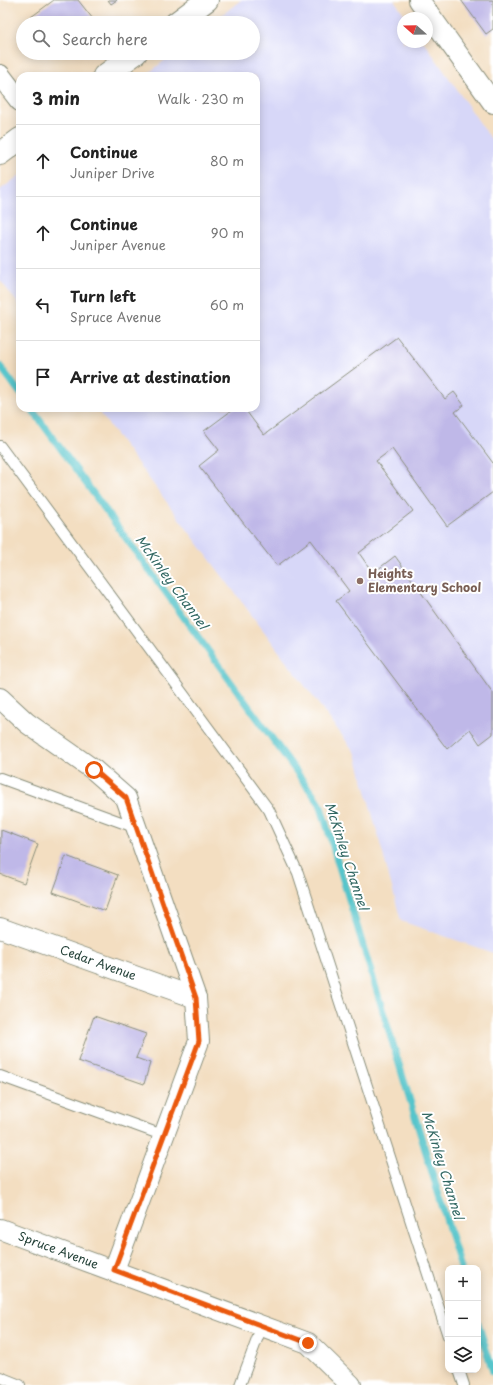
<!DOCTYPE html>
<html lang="en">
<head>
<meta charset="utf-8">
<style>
	:root { --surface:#fff; --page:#f2f2f2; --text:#222; --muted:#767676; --line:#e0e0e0 }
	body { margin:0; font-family:"Playpen Sans",sans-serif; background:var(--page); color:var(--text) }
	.controls { position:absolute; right:12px; bottom:12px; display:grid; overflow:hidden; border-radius:8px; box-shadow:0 2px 10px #0003 }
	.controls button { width:36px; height:36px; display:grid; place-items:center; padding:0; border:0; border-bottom:1px solid var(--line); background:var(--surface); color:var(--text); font:20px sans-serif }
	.compass { position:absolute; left:397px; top:12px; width:36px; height:36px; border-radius:50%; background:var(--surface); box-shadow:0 2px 10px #0003; rotate:290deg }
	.stop { position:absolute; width:12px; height:12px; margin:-9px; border:3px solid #ea580c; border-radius:50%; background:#fff }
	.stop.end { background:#ea580c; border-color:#fff; box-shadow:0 1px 4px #0008 }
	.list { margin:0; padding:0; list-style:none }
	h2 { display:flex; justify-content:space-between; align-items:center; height:52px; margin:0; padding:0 16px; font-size:17px }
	h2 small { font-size:13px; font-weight:400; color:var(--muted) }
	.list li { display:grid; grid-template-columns:26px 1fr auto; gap:12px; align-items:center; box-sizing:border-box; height:72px; padding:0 16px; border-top:1px solid var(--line) }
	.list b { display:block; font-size:15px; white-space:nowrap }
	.list p { margin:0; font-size:13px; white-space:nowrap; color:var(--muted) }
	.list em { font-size:13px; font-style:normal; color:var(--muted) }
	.icon { flex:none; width:22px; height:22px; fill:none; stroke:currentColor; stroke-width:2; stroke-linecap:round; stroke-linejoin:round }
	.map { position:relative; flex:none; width:493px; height:1385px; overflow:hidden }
	.search { position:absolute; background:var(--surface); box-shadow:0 2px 10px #0003; left:16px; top:16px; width:244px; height:44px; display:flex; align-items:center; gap:10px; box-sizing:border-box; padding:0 14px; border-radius:22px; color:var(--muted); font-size:15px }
	.panel { position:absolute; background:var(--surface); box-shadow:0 2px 10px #0003; left:16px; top:72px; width:244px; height:340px; border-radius:12px }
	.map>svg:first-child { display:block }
	.built { fill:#d7d7f8 }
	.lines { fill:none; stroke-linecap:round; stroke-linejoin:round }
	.stream { stroke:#57c5cb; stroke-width:7 }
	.building { fill:#bfb8e8 }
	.service-casing { stroke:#898e7a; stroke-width:12 }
	.minor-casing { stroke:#898e7a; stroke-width:22 }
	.secondary-casing { stroke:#898e7a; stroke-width:24 }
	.service { stroke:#fff; stroke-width:10 }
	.minor { stroke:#fff; stroke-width:20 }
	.secondary { stroke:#fff; stroke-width:22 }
	.route { stroke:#ea580c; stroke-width:5 }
	.education-dot { fill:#8d6e63; stroke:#fff; stroke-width:1.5 }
	.labels { text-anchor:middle; stroke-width:4; stroke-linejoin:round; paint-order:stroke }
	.education-label { font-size:12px; font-weight:bold; fill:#785e54; stroke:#fff; text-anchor:start }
	.street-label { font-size:12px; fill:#1f3d34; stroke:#fff }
	.water-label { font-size:13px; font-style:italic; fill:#306661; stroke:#fff }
</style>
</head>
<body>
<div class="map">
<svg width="493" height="1385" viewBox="0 0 493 1385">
	<rect width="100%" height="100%" fill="#fff"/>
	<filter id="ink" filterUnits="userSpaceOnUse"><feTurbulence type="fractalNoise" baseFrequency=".025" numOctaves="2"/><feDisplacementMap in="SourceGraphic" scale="8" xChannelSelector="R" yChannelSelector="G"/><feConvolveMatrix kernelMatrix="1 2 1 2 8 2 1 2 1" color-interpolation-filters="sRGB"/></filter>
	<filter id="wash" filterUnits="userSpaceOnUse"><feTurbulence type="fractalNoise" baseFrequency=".012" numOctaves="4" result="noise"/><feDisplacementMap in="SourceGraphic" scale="16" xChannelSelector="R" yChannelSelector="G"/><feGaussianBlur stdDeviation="0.9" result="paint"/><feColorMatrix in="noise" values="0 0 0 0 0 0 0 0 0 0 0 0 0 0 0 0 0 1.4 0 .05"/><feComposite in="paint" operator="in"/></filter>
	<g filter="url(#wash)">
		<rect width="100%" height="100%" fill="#f3dec1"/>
		<path class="built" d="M241,0H394L407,18H403V42H424L493,142V953L401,921L356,754L96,408H256V76H145L174,53H253V23H212Z
			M20,175V306L0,280V190Z"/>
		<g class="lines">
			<path class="stream" d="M0,366L20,393
				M31,408L320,804L461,1268
				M478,1323L493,1372"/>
		</g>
		<g id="blocks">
			<path class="building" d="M54,0H78L93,19L89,23H23Z
				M108,0H117L111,4Z
				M461,0H493V29L486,34Z
				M397,337L445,399L454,392L464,405L455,412L493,463V492L447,526L392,449L376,461L413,511L359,553L373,573L395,556L493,693V734L480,744L470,729L447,749L336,601L349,591L311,540L277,566L199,466L219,450L204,431L235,408H244L264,435Z
				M1,830L38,844L24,883L0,874Z
				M66,856L118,875L105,911L53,892Z
				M94,1016L146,1034L136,1058L150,1063L144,1084L78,1061Z"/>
		</g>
	</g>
	<g filter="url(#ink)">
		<use href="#blocks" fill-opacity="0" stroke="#898e7a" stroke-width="1"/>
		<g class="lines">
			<g class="service-casing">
				<path id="service" d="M0,446L269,810L298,873L448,1336
					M0,778L137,828
					M0,1076L165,1136
					M459,1370L464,1385
					M0,1377L20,1385
					M240,1385L262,1326"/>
			</g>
			<g class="minor-casing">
				<g id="minor">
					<path d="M419,0L493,103"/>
					<path d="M0,75L20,101"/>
					<path d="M0,698L27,723L94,770L126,798L196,998L199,1041L114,1270"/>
					<path id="s1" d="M0,928L196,998"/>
					<path id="s2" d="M0,1229L308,1343L351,1385"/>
				</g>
			</g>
			<g class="secondary-casing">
				<path id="secondary" d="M176,23L207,0
					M104,76L136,53
					M0,154L20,139"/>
			</g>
			<use href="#service" class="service"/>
			<use href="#minor" class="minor"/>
			<use href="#secondary" class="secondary"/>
		</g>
	</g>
	<g class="lines" filter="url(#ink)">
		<path class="route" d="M94,770L126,798L196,998L199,1041L114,1270L308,1343"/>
	</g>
	<circle class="education-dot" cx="360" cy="581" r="4"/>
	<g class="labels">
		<g class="education-label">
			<text x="368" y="578">Heights<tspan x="368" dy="14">Elementary School</tspan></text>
		</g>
		<g class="street-label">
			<text dy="4" stroke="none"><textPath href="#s1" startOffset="104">Cedar Avenue</textPath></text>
			<text dy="4" stroke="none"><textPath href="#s2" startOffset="62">Spruce Avenue</textPath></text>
		</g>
		<g class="water-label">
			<text transform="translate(172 582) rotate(54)" y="5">McKinley Channel</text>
			<text transform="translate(347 856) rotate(72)" y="5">McKinley Channel</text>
			<text transform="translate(443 1165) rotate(73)" y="5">McKinley Channel</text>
		</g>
	</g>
</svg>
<div class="controls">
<button>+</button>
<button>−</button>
<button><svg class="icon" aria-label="layers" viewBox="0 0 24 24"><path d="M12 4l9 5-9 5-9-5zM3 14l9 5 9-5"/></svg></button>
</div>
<svg class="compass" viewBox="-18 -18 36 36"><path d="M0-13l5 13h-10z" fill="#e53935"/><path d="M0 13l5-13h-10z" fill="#767676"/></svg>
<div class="stop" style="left:94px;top:770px"></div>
<div class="stop end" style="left:308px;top:1343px"></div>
<div class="search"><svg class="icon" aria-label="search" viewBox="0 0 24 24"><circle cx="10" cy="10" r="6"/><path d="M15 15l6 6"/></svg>Search here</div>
<section class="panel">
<h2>3 min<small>Walk · 230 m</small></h2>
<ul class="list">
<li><svg class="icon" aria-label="ahead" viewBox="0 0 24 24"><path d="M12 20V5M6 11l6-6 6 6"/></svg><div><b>Continue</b><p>Juniper Drive</p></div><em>80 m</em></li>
<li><svg class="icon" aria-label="ahead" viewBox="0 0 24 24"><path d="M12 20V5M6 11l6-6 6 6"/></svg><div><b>Continue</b><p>Juniper Avenue</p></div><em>90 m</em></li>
<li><svg class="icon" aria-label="left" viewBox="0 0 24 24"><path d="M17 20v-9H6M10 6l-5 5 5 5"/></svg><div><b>Turn left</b><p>Spruce Avenue</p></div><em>60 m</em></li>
<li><svg class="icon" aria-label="arrive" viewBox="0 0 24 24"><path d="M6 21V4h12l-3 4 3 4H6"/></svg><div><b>Arrive at destination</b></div></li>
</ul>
</section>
</div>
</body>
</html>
